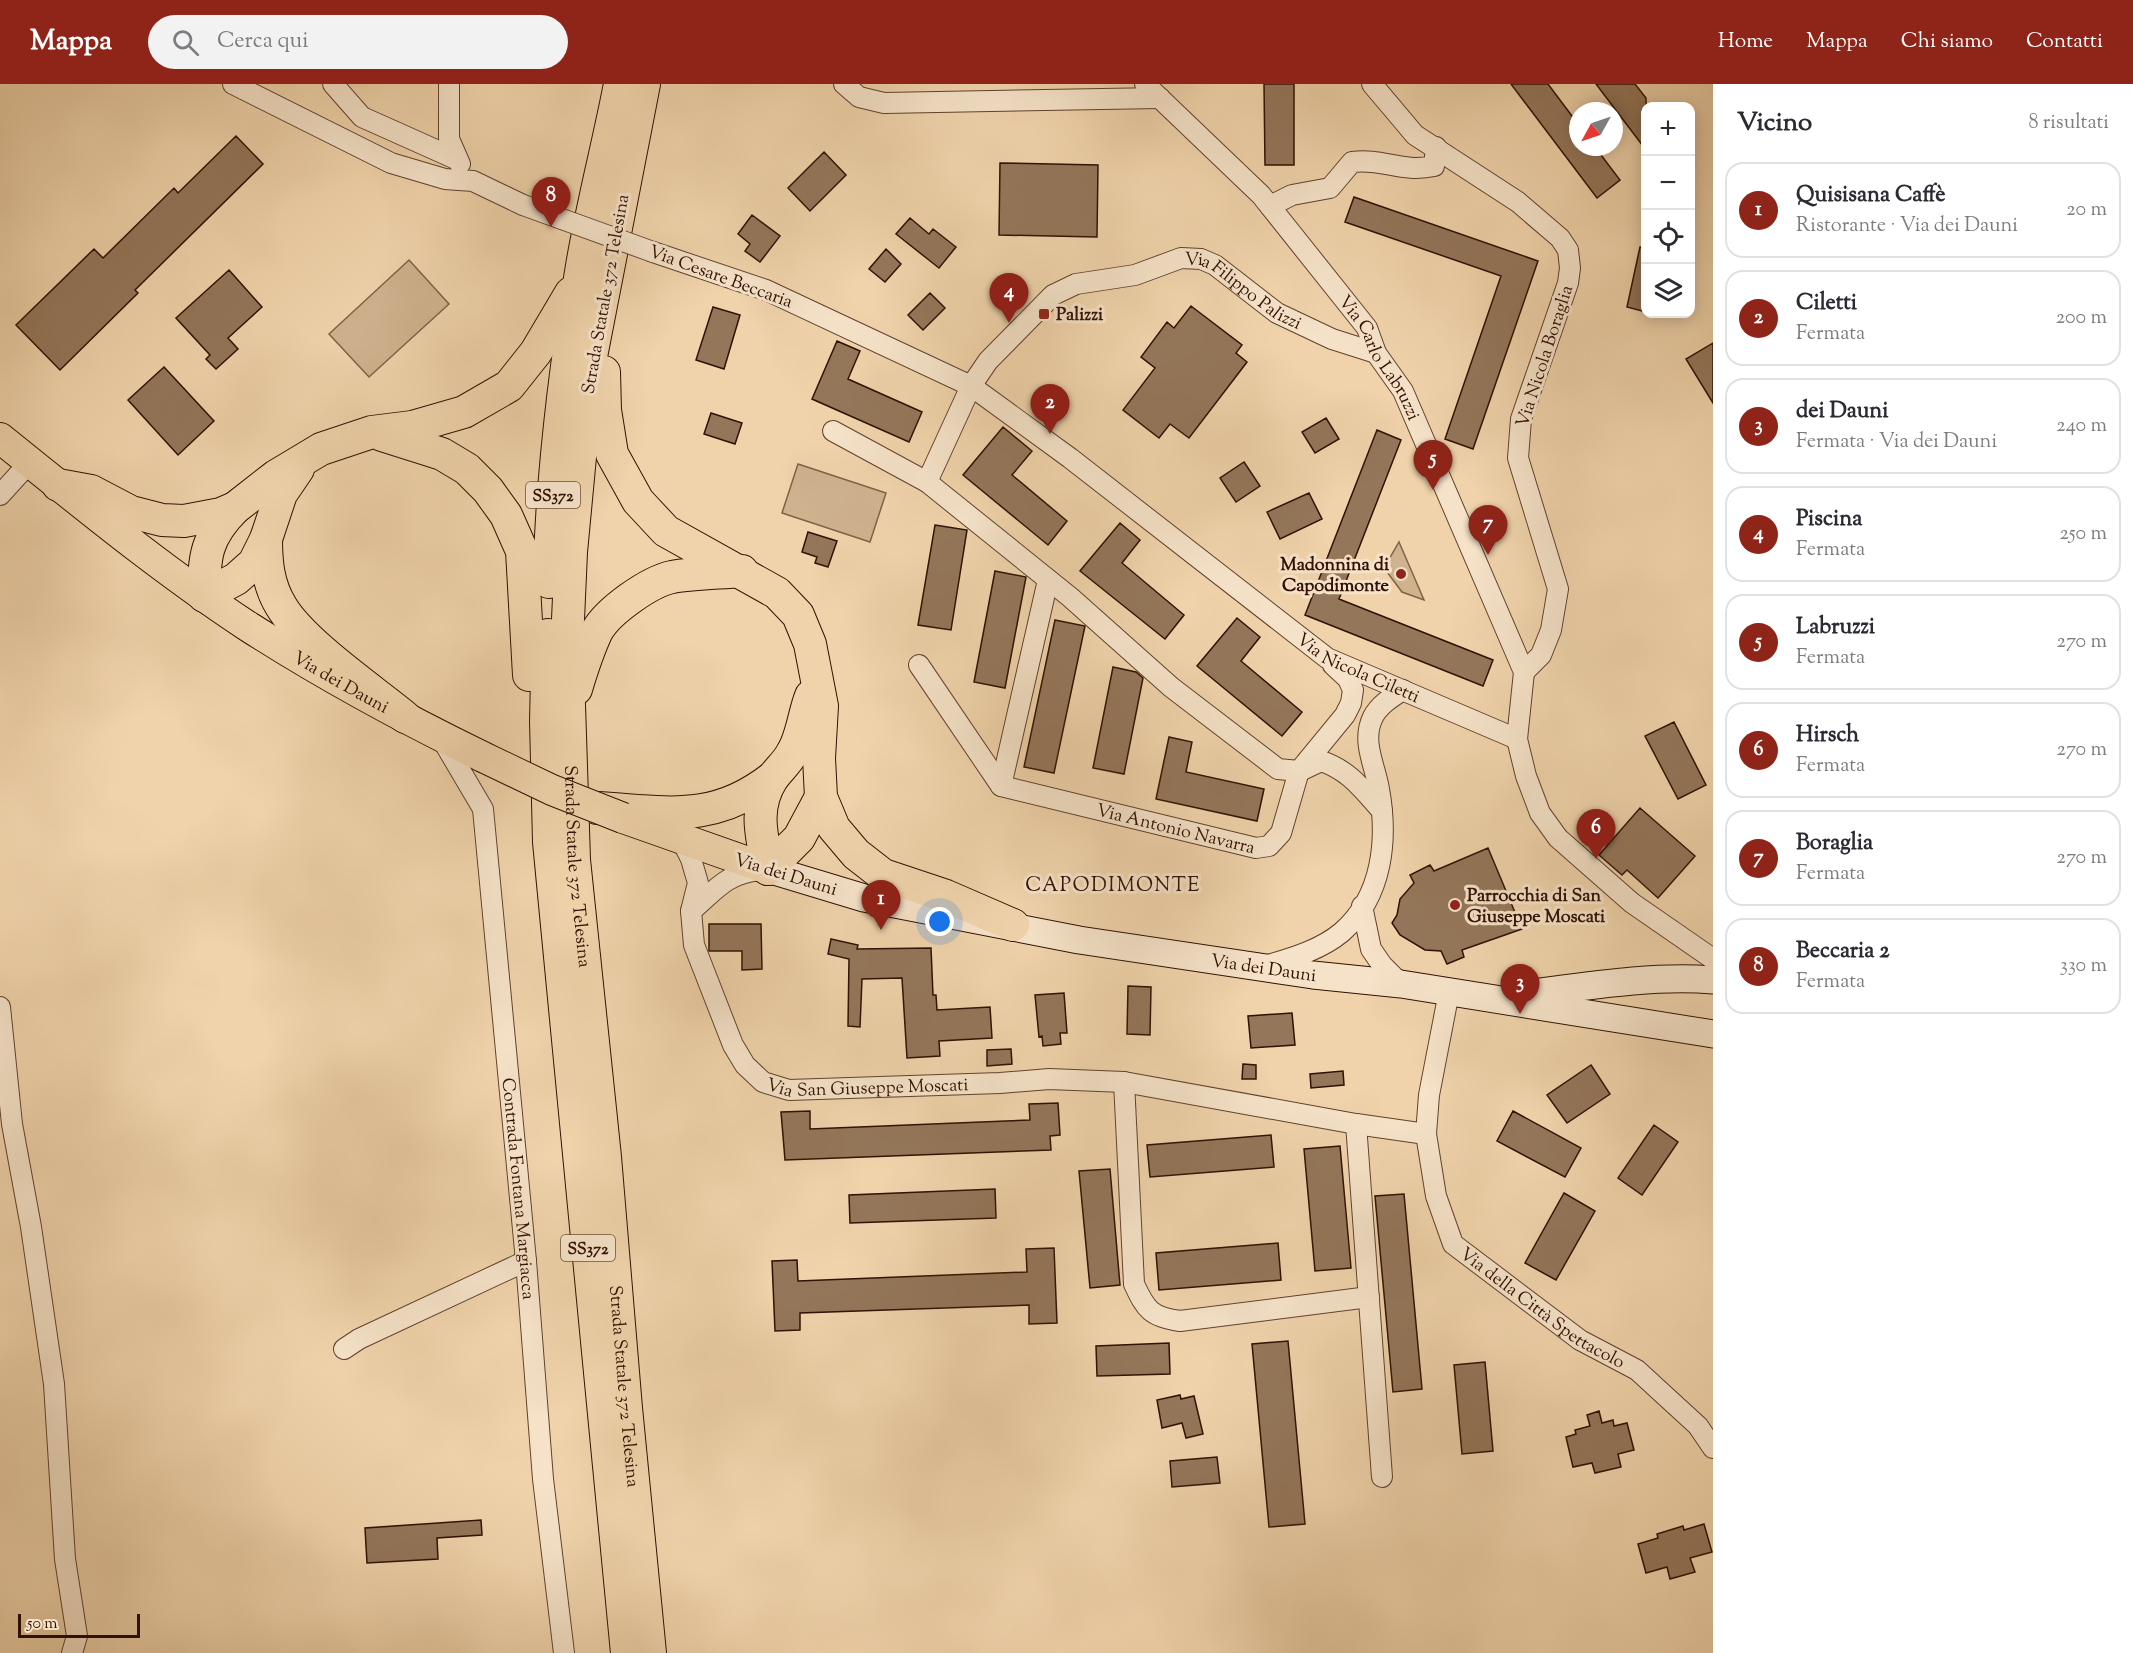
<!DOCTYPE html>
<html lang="it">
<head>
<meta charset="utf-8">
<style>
	:root { --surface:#fff; --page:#f2f2f3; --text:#2b2b33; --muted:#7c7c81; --line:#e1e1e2; --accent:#8f2418 }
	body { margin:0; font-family:"Sorts Mill Goudy",serif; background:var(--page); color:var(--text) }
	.controls { position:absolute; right:18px; top:18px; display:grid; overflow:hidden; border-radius:12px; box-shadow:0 3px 15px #0003 }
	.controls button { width:54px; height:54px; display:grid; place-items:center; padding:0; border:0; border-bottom:2px solid var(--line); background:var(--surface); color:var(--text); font:30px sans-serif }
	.compass { position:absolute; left:1569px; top:18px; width:54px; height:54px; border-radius:50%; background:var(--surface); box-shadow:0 3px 15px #0003; rotate:230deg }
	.scale { position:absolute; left:18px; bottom:15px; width:122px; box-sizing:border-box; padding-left:6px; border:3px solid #301103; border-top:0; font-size:16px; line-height:21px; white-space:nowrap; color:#301103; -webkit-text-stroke:4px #f5e2c8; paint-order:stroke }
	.you { position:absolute; left:940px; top:838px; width:21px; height:21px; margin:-15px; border:4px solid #fff; border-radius:50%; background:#1a73e8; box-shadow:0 0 0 9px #1a73e833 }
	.badge { display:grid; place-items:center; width:39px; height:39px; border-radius:50%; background:var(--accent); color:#fff; font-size:20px; font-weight:700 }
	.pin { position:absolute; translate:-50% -50px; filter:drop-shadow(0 2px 3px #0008) }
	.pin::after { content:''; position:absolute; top:32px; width:21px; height:18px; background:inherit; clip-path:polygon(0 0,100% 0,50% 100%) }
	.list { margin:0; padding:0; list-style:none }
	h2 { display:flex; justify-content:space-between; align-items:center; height:78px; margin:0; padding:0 24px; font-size:26px }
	h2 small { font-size:20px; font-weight:400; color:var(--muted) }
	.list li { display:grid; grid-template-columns:39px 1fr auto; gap:18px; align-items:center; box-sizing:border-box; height:96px; margin:0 12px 12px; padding:0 12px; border:2px solid var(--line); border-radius:18px }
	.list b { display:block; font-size:22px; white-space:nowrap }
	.list p { margin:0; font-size:20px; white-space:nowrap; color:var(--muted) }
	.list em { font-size:20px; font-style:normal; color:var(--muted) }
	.icon { flex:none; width:33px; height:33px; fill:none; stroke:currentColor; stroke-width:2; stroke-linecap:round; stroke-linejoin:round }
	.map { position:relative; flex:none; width:1713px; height:1569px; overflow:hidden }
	header { display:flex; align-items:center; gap:36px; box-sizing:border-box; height:84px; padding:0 30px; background:var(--accent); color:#fff }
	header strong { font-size:28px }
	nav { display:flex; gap:33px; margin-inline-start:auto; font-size:21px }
	.search { width:420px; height:54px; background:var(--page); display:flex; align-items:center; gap:15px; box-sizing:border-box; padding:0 21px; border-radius:33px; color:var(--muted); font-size:22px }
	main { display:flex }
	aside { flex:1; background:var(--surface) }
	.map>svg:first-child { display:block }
	.green { fill:#cfb28e; stroke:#806248; stroke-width:1.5 }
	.building { fill:#94765a; stroke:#301103; stroke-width:1.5 }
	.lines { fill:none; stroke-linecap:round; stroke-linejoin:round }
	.minor-casing { stroke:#60422d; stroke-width:22 }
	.secondary-casing { stroke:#301103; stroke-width:29 }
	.primary-casing { stroke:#301103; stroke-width:32 }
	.trunk-casing { stroke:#301103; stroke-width:34 }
	.minor { stroke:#f5e2c8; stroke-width:20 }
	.secondary { stroke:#f5e2c8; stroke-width:27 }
	.primary { stroke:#f0d3ab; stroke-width:30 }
	.trunk { stroke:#f0d3ab; stroke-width:32 }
	.minor-bridge-casing { stroke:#60422d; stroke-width:22; stroke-linecap:butt }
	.primary-bridge-casing { stroke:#301103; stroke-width:32; stroke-linecap:butt }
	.minor-bridge { stroke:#f5e2c8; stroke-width:20 }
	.primary-bridge { stroke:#f0d3ab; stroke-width:30 }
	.poi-dot { fill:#8f2418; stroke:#f5e2c8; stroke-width:2 }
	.labels { text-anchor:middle; stroke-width:6; stroke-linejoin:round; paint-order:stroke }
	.shield { fill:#f5e2c8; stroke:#6b503e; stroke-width:1.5 }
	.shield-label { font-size:16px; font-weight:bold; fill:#301103 }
	.street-label { font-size:18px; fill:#301103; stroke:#f5e2c8 }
	.poi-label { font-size:18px; font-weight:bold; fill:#301103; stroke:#f5e2c8; text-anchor:start }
	.neighbourhood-label { font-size:20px; letter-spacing:1.5px; fill:#301103; stroke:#f5e2c8 }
</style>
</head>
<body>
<header>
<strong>Mappa</strong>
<div class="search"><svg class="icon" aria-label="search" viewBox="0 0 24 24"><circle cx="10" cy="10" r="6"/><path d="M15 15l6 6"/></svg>Cerca qui</div>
<nav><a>Home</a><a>Mappa</a><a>Chi siamo</a><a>Contatti</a></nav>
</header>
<main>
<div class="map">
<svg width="1713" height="1569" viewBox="0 0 1713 1569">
	<rect width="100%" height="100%" fill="#f0d3ab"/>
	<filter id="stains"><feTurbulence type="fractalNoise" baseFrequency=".00333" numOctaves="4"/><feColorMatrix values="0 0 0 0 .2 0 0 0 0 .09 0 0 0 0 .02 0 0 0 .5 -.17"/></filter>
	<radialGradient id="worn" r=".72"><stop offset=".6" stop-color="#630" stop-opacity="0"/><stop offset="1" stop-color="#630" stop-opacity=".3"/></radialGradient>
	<path class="green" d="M409,176L449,220L369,293L329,250Z
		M798,380L886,409L870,458L782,429Z
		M1399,458L1424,516L1402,508L1384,484Z"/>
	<path class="building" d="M1264,0H1294V81H1265Z
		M1511,0H1548L1578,40V63H1595L1620,96L1597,114Z
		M1596,0H1635L1646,14V66Z
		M236,52L263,80L135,206L138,209L60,286L16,241L94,165L103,174L174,104L178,109Z
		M824,68L846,91L810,127L788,104Z
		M1000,79L1098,81L1097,153L999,151Z
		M1354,113L1538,177L1473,365L1445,355L1501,192L1345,138Z
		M752,131L780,152L760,178L745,167L750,160L738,150Z
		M910,134L929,150L933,145L956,163L939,184L896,150Z
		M1640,163L1646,164V228L1627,223Z
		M886,165L901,180L885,198L869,185Z
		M229,186L262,223L228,254L238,265L216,285L206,275L210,271L176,234Z
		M930,209L945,224L923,246L908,231Z
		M1191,222L1242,261L1236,269L1247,278L1189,354L1170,340L1159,354L1123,326L1155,284L1141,273L1167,238L1174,244Z
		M713,223L740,231L724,285L696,276Z
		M837,257L860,267L848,295L922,328L909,358L812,315Z
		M1713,259V319L1686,275Z
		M164,283L214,337L178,371L128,316Z
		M711,329L742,339L735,360L704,350Z
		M1326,334L1339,355L1315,369L1302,348Z
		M1003,343L1032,367L1012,391L1067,437L1048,461L963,391Z
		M1377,346L1401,356L1339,515L1493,576L1483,602L1305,531Z
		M1244,378L1260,402L1236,418L1220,394Z
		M1309,409L1322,435L1280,455L1267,428Z
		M1120,439L1140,456L1122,479L1184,531L1165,555L1080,487Z
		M935,441L967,446L951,546L918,541Z
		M808,448L837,457L828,483L815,479L817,473L802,468Z
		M995,487L1026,493L1005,604L974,598Z
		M1237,534L1260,553L1241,577L1302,628L1282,652L1197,582Z
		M1055,536L1085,542L1054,689L1024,683Z
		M1113,583L1136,588L1143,594L1124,690L1093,684Z
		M1674,638L1706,701L1678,715L1645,652Z
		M1169,653L1192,658L1186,688L1264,705L1257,737L1156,715Z
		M1640,724L1695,772L1658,814L1627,786L1622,791L1599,771Z
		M1488,764L1522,845L1462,866L1464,873L1447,880L1441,867L1425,866L1400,851L1392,839L1397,831L1400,815L1414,799L1410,791L1430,781L1434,787Z
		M709,840H761L762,885L742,886V867H709Z
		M831,855L858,861L857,865L931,864L933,911H936L937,926L990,923L992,954L939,957L940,972L907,974L902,894L862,895L860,943L848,942L849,875L828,870Z
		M1128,902L1151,903L1150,951L1127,950Z
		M1064,909L1067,949H1060L1061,960L1043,962L1042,952L1039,953L1035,911Z
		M1292,929L1295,961L1251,964L1248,932Z
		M1011,965L1012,980L987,982V966Z
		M1243,980L1256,981V995H1242Z
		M1591,981L1610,1010L1567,1039L1547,1011Z
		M1343,987L1344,1001L1311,1004L1310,990Z
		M1058,1019L1060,1051L1050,1052L1051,1066L785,1076L781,1028L810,1027V1045L1030,1036L1029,1020Z
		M1513,1027L1581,1064L1565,1093L1497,1057Z
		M1654,1041L1678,1058L1642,1111L1618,1094Z
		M1271,1051L1274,1083L1150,1093L1147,1061Z
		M1340,1062L1351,1184L1315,1187L1304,1065Z
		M1110,1085L1120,1201L1090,1204L1079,1087Z
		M995,1105L996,1134L850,1139L849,1111Z
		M1564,1109L1595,1127L1556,1196L1525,1179Z
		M1404,1110L1422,1305L1393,1308L1375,1112Z
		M1278,1159L1281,1196L1159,1206L1156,1169Z
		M1054,1164L1057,1239L1029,1240V1221L800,1229V1246L775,1247L772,1177L797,1176L798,1197L1027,1188L1026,1165Z
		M1288,1257L1305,1440L1269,1443L1252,1260Z
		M1169,1259L1170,1290L1097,1292L1096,1262Z
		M1485,1278L1493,1367L1462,1370L1454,1281Z
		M1180,1311L1181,1315L1194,1312L1203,1350L1186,1354L1182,1339L1162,1344L1157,1316Z
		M1599,1327L1602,1339L1613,1336L1614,1342L1627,1339L1634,1366L1618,1370L1621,1383L1595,1389L1592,1379L1573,1383L1566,1353L1576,1350L1575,1346L1590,1342L1587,1331Z
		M1217,1373L1220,1399L1172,1403L1170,1377Z
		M481,1436L482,1451L437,1454L438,1475L367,1479L365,1444Z
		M1704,1440L1712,1468L1690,1474L1695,1488L1670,1495L1667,1483L1646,1489L1638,1460L1658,1454L1657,1450L1683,1442L1684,1446Z"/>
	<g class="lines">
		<g class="minor-casing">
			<g id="minor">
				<path d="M233,0L391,79L445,95L473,97L523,121"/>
				<path d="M333,0L362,33L456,75"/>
				<path d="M449,0V55L460,80"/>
				<path d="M844,0L859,13L884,19L1160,14"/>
				<path id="s1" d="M1145,0L1261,111L1367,244L1376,269L1403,307L1524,588L1517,655L1526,692L1540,729L1558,754L1632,819L1713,875"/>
				<path d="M1372,0L1415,51L1518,118L1560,154L1568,166L1570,184L1568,199L1521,335L1518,374L1558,505L1551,546L1541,571L1524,588"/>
				<path d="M1270,122L1292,111L1330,104L1352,78C1383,74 1402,89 1434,82L1436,63"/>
				<path id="s2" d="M653,168L766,206L971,302L1070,374L1327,574L1517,655"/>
				<path d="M833,347L927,398"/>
				<path d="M0,411L30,378"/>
				<path id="s3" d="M919,581L1001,702L1256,764L1269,762L1281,749L1299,687L1345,631L1351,619L1353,606L1348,595L1333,581"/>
				<path id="s4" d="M440,652L483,725L526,1177L543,1395L564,1569"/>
				<path d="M1302,686L1321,677C1349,686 1363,706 1382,727"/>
				<path id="s5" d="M1299,687L1278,685L1171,603L1070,513L927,398L971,302L988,277L1053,211L1076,200L1135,191L1181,174L1201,175L1215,181L1277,229L1332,255L1376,269"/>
				<path d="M1001,702L1048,496"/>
				<path id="s6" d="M682,757L691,775L698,799L691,827L694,861L733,961L745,981L763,998L789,1006L1000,999L1049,995L1124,998L1356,1040L1426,1050"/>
				<path d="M1362,822L1371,865L1382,881L1401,900"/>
				<path d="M691,827C716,806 726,789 761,786"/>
				<path d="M1268,881C1293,874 1322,865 1342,848C1383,812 1388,755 1379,705C1375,681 1361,657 1373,633C1379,621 1392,613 1403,606"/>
				<path id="s7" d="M1449,908L1429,1011L1426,1050L1436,1112L1453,1160L1580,1256L1637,1286L1698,1342L1713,1364"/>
				<path d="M0,923L12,1040L31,1143L54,1300L65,1475L77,1552L72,1569"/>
				<path d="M1124,998L1134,1200C1146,1226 1151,1233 1180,1237L1369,1213"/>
				<path d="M1356,1040L1382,1393"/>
				<path d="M344,1265L359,1255L526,1177"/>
			</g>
		</g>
		<g class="secondary-casing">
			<g id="secondary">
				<path id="s8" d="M768,785L864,814L1079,856L1313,891L1401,900L1713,950"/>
				<path d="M1518,911C1582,903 1649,891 1713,896"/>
			</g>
		</g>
		<g class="primary-casing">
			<g id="primary">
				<path id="s9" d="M0,354C81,419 162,486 249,543C324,591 403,634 483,673"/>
				<path d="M623,734L768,785"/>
			</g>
		</g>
		<g class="trunk-casing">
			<g id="trunk">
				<path id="s10" d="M644,0L588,288L571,468L567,558L574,776L605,1073L626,1324L650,1569"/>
				<path d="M604,288L605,326L612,370L638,417L666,447L777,509L798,531L810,560L822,622L819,674L821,713L834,744L856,770L883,791L946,812L1013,841"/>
				<path d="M382,351L442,370L467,385L488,406L506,431L522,467L529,591"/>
				<path d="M58,401L91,407L131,428L162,436L184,437L221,430L235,424L276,392L321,365L372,348L412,343L464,328L509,302L536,268L571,209"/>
				<path d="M235,424C206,453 204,472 204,512L236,495L254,479L266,455L281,410L298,385"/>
				<path d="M266,455C266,478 268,501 281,522C302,558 371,605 405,633"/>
				<path d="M549,498C552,394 564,291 581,188C591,125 608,63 620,0"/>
				<path d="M548,551L546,637L549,758L627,1569"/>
				<path d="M576,605C582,585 588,566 597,547C608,527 649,498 672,493C694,489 719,489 742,487"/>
				<path d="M597,724C666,728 713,740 772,694"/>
				<path d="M768,785C762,753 753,725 772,695C778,686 787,679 792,669C802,654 804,629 811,612"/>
				<path d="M768,785L799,754L821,713"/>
			</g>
		</g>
		<use href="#minor" class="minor"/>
		<use href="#secondary" class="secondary"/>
		<use href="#primary" class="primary"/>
		<use href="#trunk" class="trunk"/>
		<g class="minor-bridge-casing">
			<path id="minor-bridge" d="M523,121L653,168"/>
		</g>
		<g class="primary-bridge-casing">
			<path id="primary-bridge" d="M483,673L552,706L623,734"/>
		</g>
		<use href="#minor-bridge" class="minor-bridge"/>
		<use href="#primary-bridge" class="primary-bridge"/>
	</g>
	<g class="poi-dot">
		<rect x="1038" y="224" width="12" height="12" rx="3"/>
		<circle cx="1401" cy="490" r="6"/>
		<circle cx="1455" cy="821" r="6"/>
	</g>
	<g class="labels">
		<g class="shield">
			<rect x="526" y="398" width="54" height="26" rx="4.5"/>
			<rect x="561" y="1151" width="54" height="26" rx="4.5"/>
		</g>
		<g class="shield-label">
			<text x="553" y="417">SS372</text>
			<text x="588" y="1170">SS372</text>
		</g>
		<g class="street-label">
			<text transform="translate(721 192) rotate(20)" y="6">Via Cesare Beccaria</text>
			<text transform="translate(605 210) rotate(-80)" y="6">Strada Statale 372 Telesina</text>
			<text dy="6" stroke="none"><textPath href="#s5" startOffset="909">Via Filippo Palizzi</textPath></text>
			<text transform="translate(1544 272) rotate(-72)" y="6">Via Nicola Boraglia</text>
			<text dy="6" stroke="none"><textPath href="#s1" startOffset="363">Via Carlo Labruzzi</textPath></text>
			<text dy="6" stroke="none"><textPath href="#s2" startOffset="826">Via Nicola Ciletti</textPath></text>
			<text dy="6" stroke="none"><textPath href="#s9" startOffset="420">Via dei Dauni</textPath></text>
			<text dy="6" stroke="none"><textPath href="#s3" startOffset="326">Via Antonio Navarra</textPath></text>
			<text dy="6" stroke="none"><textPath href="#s10" startOffset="789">Strada Statale 372 Telesina</textPath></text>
			<text transform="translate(786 790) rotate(17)" y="6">Via dei Dauni</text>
			<text dy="6" stroke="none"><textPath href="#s8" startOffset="506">Via dei Dauni</textPath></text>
			<text dy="6" stroke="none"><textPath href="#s6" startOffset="369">Via San Giuseppe Moscati</textPath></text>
			<text dy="6" stroke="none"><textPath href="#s4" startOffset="466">Contrada Fontana Margiacca</textPath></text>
			<text dy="6" stroke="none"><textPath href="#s7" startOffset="368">Via della Città Spettacolo</textPath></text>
			<text dy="6" stroke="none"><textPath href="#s10" startOffset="1311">Strada Statale 372 Telesina</textPath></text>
		</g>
		<g class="poi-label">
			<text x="1056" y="236">Palizzi</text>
			<text x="1389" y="486" text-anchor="end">Madonnina di<tspan x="1389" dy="21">Capodimonte</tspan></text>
			<text x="1467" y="817">Parrocchia di San<tspan x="1467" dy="21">Giuseppe Moscati</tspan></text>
		</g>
		<g class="neighbourhood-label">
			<text x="1113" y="807">CAPODIMONTE</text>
		</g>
	</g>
	<rect width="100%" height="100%" filter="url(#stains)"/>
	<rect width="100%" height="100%" fill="url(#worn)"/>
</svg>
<div class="controls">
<button>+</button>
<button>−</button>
<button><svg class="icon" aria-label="locate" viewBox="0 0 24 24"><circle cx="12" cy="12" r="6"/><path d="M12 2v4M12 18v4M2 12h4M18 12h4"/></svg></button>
<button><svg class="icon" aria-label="layers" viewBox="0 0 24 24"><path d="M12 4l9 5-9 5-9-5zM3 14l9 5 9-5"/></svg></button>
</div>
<svg class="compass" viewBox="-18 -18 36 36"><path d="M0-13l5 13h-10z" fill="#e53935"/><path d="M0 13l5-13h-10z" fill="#7c7c81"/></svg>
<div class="scale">50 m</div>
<div class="you"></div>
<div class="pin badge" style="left:881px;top:846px">1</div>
<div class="pin badge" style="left:1050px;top:350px">2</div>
<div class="pin badge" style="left:1520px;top:930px">3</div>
<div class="pin badge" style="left:1009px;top:239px">4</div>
<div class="pin badge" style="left:1433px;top:406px">5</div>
<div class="pin badge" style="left:1596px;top:775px">6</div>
<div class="pin badge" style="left:1488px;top:471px">7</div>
<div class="pin badge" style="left:551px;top:143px">8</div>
</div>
<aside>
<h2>Vicino<small>8 risultati</small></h2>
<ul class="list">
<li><span class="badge">1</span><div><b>Quisisana Caffè</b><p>Ristorante · Via dei Dauni</p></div><em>20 m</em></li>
<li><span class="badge">2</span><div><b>Ciletti</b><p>Fermata</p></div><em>200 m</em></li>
<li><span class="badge">3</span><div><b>dei Dauni</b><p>Fermata · Via dei Dauni</p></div><em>240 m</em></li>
<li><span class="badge">4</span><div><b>Piscina</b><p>Fermata</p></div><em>250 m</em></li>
<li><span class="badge">5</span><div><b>Labruzzi</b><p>Fermata</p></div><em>270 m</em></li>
<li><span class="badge">6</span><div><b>Hirsch</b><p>Fermata</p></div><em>270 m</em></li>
<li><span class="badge">7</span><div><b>Boraglia</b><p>Fermata</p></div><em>270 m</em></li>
<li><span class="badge">8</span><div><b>Beccaria 2</b><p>Fermata</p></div><em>330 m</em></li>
</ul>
</aside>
</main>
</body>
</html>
